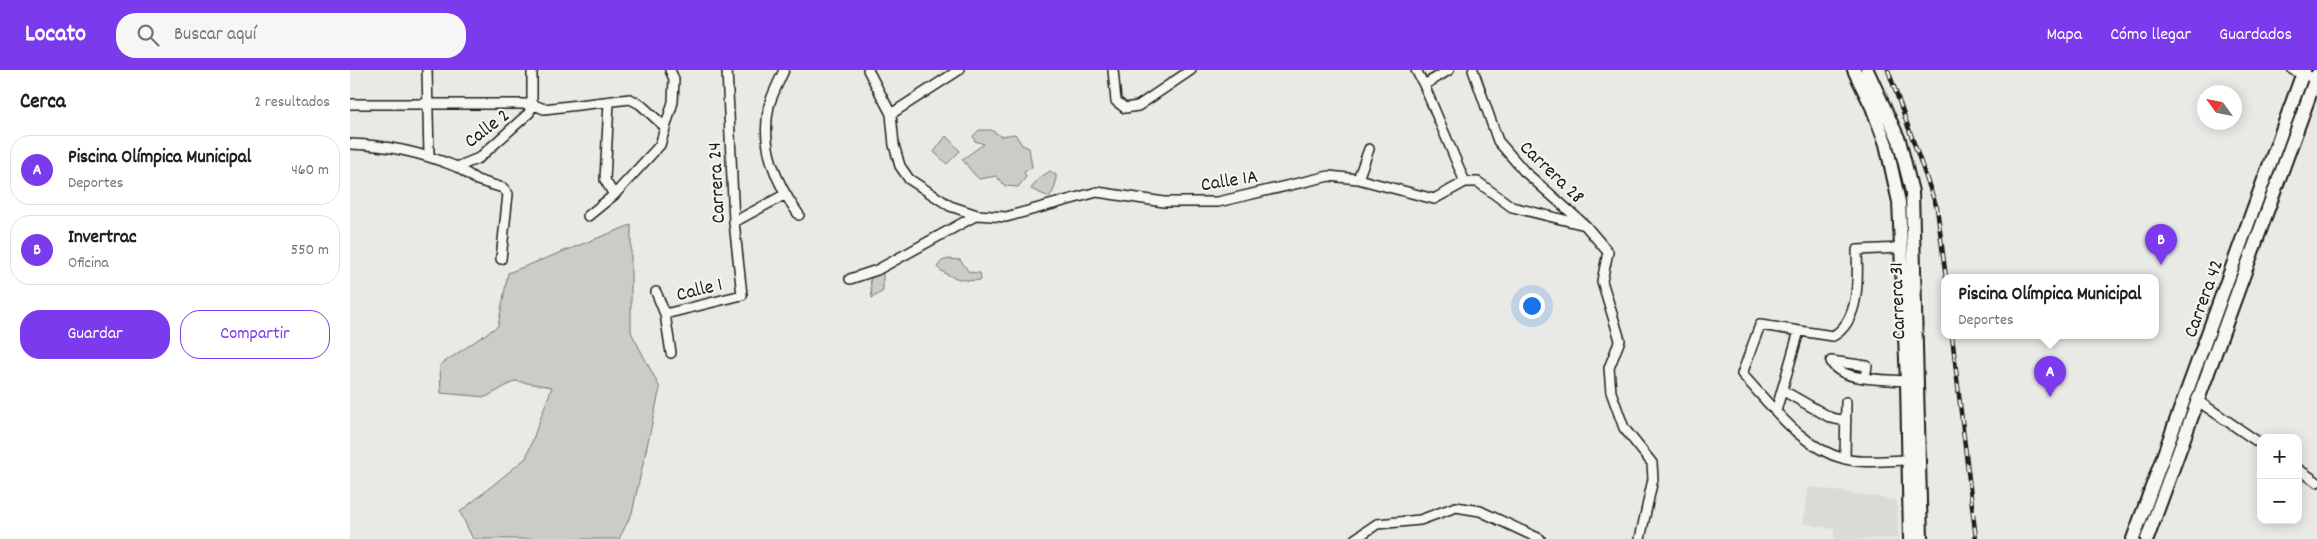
<!DOCTYPE html>
<html lang="es">
<head>
<meta charset="utf-8">
<style>
	:root { --surface:#fff; --page:#f6f6f6; --text:#222; --muted:#767676; --line:#e0e0e0; --accent:#7c3aed }
	body { margin:0; font-family:Dekko,sans-serif; background:var(--page); color:var(--text) }
	.controls { position:absolute; right:15px; bottom:15px; display:grid; overflow:hidden; border-radius:10px; box-shadow:0 2px 12px #0003 }
	.controls button { width:45px; height:45px; display:grid; place-items:center; padding:0; border:0; border-bottom:1px solid var(--line); background:var(--surface); color:var(--text); font:25px sans-serif }
	.compass { position:absolute; left:1847px; top:15px; width:45px; height:45px; border-radius:50%; background:var(--surface); box-shadow:0 2px 12px #0003; rotate:303deg }
	.you { position:absolute; left:1181px; top:235px; width:18px; height:18px; margin:-12px; border:4px solid #fff; border-radius:50%; background:#1a73e8; box-shadow:0 0 0 8px #1a73e833 }
	.badge { display:grid; place-items:center; width:32px; height:32px; border-radius:50%; background:var(--accent); color:#fff; font-size:16px; font-weight:700 }
	.pin { position:absolute; translate:-50% -41px; filter:drop-shadow(0 1px 2px #0008) }
	.pin::after { content:''; position:absolute; top:26px; width:18px; height:15px; background:inherit; clip-path:polygon(0 0,100% 0,50% 100%) }
	.popup { position:absolute; left:1591px; top:204px; width:218px; height:65px; box-sizing:border-box; display:grid; place-content:center; border-radius:10px; background:var(--surface); filter:drop-shadow(0 1px 4px #0005); font-size:16px; white-space:nowrap; color:var(--muted) }
	.popup b { font-size:19px; color:var(--text) }
	.popup::after { content:''; position:absolute; left:50%; top:100%; margin-left:-10px; border:10px solid transparent; border-top-color:var(--surface) }
	.list { margin:0; padding:0; list-style:none }
	h2 { display:flex; justify-content:space-between; align-items:center; height:65px; margin:0; padding:0 20px; font-size:21px }
	h2 small { font-size:16px; font-weight:400; color:var(--muted) }
	.list li { display:grid; grid-template-columns:32px 1fr auto; gap:15px; align-items:center; box-sizing:border-box; height:70px; margin:0 10px 10px; padding:0 10px; border:1px solid var(--line); border-radius:20px }
	.list b { display:block; font-size:19px; white-space:nowrap }
	.list p { margin:0; font-size:16px; white-space:nowrap; color:var(--muted) }
	.list em { font-size:16px; font-style:normal; color:var(--muted) }
	.actions { display:flex; gap:10px; padding:15px 20px }
	.actions a { flex:1; padding:11px 0; border:1px solid var(--accent); border-radius:20px; text-align:center; font-size:18px; color:var(--accent) }
	.actions .main { background:var(--accent); color:#fff }
	.icon { flex:none; width:28px; height:28px; fill:none; stroke:currentColor; stroke-width:2; stroke-linecap:round; stroke-linejoin:round }
	.map { position:relative; flex:none; width:1967px; height:469px; overflow:hidden }
	header { display:flex; align-items:center; gap:30px; box-sizing:border-box; height:70px; padding:0 25px; background:var(--accent); color:#fff }
	header strong { font-size:24px }
	nav { display:flex; gap:28px; margin-inline-start:auto; font-size:18px }
	.search { width:350px; height:45px; background:var(--page); display:flex; align-items:center; gap:12px; box-sizing:border-box; padding:0 18px; border-radius:20px; color:var(--muted); font-size:19px }
	main { display:flex }
	aside { flex:1; background:var(--surface) }
	.map>svg:first-child { display:block }
	.built { fill:#dadad6 }
	.green { fill:#cbcbc7; stroke:#747472 }
	.lines { fill:none; stroke-linecap:round; stroke-linejoin:round }
	.minor-casing { stroke:#1c1c1c; stroke-width:12 }
	.highway-casing { stroke:#1c1c1c; stroke-width:16 }
	.minor { stroke:#f6f6f2; stroke-width:9 }
	.highway { stroke:#f6f6f2; stroke-width:12 }
	.rail-casing { stroke:#1c1c1c; stroke-width:4.5 }
	.rail { stroke:#f6f6f2; stroke-width:2.5; stroke-dasharray:8; stroke-linecap:butt }
	.labels { text-anchor:middle; stroke-width:4; stroke-linejoin:round; paint-order:stroke }
	.street-label { font-size:20px; fill:#1c1c1c; stroke:#f6f6f2 }
</style>
</head>
<body>
<header>
<strong>Locato</strong>
<div class="search"><svg class="icon" aria-label="search" viewBox="0 0 24 24"><circle cx="10" cy="10" r="6"/><path d="M15 15l6 6"/></svg>Buscar aquí</div>
<nav><a>Mapa</a><a>Cómo llegar</a><a>Guardados</a></nav>
</header>
<main>
<aside>
<h2>Cerca<small>2 resultados</small></h2>
<ul class="list">
<li><span class="badge">A</span><div><b>Piscina Olímpica Municipal</b><p>Deportes</p></div><em>460 m</em></li>
<li><span class="badge">B</span><div><b>Invertrac</b><p>Oficina</p></div><em>550 m</em></li>
</ul>
<div class="actions"><a class="main">Guardar</a><a>Compartir</a></div>
</aside>
<div class="map">
<svg width="1967" height="469" viewBox="0 0 1967 469">
	<rect width="100%" height="100%" fill="#e9e9e5"/>
	<filter id="ink" filterUnits="userSpaceOnUse"><feTurbulence type="fractalNoise" baseFrequency=".02" numOctaves="2"/><feDisplacementMap in="SourceGraphic" scale="10" xChannelSelector="R" yChannelSelector="G"/><feConvolveMatrix kernelMatrix="1 2 1 2 8 2 1 2 1" color-interpolation-filters="sRGB"/></filter>
	<g filter="url(#ink)">
		<path class="built" d="M1459,417L1547,430L1548,469H1484V459L1453,453Z"/>
		<path class="green" d="M629,60H641L651,66L665,64L672,75L679,78L682,97L674,102L676,107L668,117L655,116L646,106L629,109C624,105 617,95 612,89L614,88L634,74L625,71L623,66Z
			M596,66L610,81L597,94L584,82Z
			M700,101L706,105C706,114 705,120 699,127L681,119L688,109Z
			M281,155V262L310,318L282,443L269,469H123L110,442L176,388L202,317L165,311L136,327L91,323L90,295L148,256L158,203Z
			M599,189L610,190L619,202L630,203L631,210C615,212 598,208 587,197L592,191Z
			M533,201V221L522,228L520,206Z"/>
		<g class="lines">
			<g class="minor-casing">
				<path id="minor" d="M77,0L79,86
					M434,0C429,12 422,24 419,36C410,77 426,113 449,145
					M518,0L541,44L544,75L550,96L559,109L600,136L627,145L656,147L747,122L814,132H868L979,106L1008,109L1084,129L1115,112H1128L1162,137L1235,155
					M763,0L766,31L775,38L788,36L841,0
					M1066,0L1074,15L1115,112
					M1123,0L1148,71L1174,101L1235,155L1258,182L1252,211L1270,270L1259,298L1261,322L1274,358L1302,393L1303,409L1290,469
					M1943,0L1966,9
					M1074,15L1099,0
					M259,32L255,110L264,125
					M0,34H182L194,39L280,29L290,34L315,57
					M541,44L609,0
					M0,74C37,75 73,83 107,97L129,88L179,43L182,34V0
					M107,97L127,110L153,118L158,124L151,189
					M1008,109L1019,79
					M238,146L264,125L310,75L323,32L324,9L320,0
					M384,152L434,125
					M1551,178L1507,180C1508,208 1510,251 1483,266L1410,255L1392,304C1421,335 1451,378 1495,389C1515,394 1538,390 1557,390
					M500,209L527,200L627,145
					M306,222L315,244L321,283
					M315,244L392,225L384,152L377,0
					M1481,291C1489,312 1537,309 1557,311
					M1481,291L1517,296L1515,308
					M1432,320L1481,348L1496,351
					M1848,331L1911,374
					M1426,341L1449,261
					M1495,389L1496,332
					M1948,399L1967,412
					M1005,469L1027,454L1070,450L1106,437L1130,441L1190,469"/>
			</g>
			<g class="highway-casing">
				<path id="highway" d="M1504,0L1522,37L1536,74L1549,132L1557,311L1560,469
					M1517,0L1549,70L1562,122L1571,469
					M1783,469L1954,0
					M1797,469L1967,5"/>
			</g>
			<use href="#minor" class="minor"/>
			<use href="#highway" class="highway"/>
			<g class="rail-casing">
				<path id="rail" d="M1538,0L1587,138L1596,208
					M1602,266L1626,469"/>
			</g>
			<use href="#rail" class="rail"/>
		</g>
	</g>
	<g class="labels">
		<g class="street-label">
			<text transform="translate(136 57) rotate(-37)" y="7">Calle 2</text>
			<text transform="translate(1203 101) rotate(44)" y="7">Carrera 28</text>
			<text transform="translate(879 109) rotate(-9)" y="7">Calle 1A</text>
			<text transform="translate(365 113) rotate(-93)" y="7">Carrera 24</text>
			<text transform="translate(349 218) rotate(-14)" y="7">Calle 1</text>
			<text transform="translate(1852 228) rotate(-70)" y="7">Carrera 42</text>
			<text transform="translate(1546 231) rotate(-92)" y="7">Carrera 31</text>
		</g>
	</g>
</svg>
<div class="controls">
<button>+</button>
<button>−</button>
</div>
<svg class="compass" viewBox="-18 -18 36 36"><path d="M0-13l5 13h-10z" fill="#e53935"/><path d="M0 13l5-13h-10z" fill="#767676"/></svg>
<div class="you"></div>
<div class="pin badge" style="left:1700px;top:327px">A</div>
<div class="popup"><b>Piscina Olímpica Municipal</b>Deportes</div>
<div class="pin badge" style="left:1811px;top:195px">B</div>
</div>
</main>
</body>
</html>
